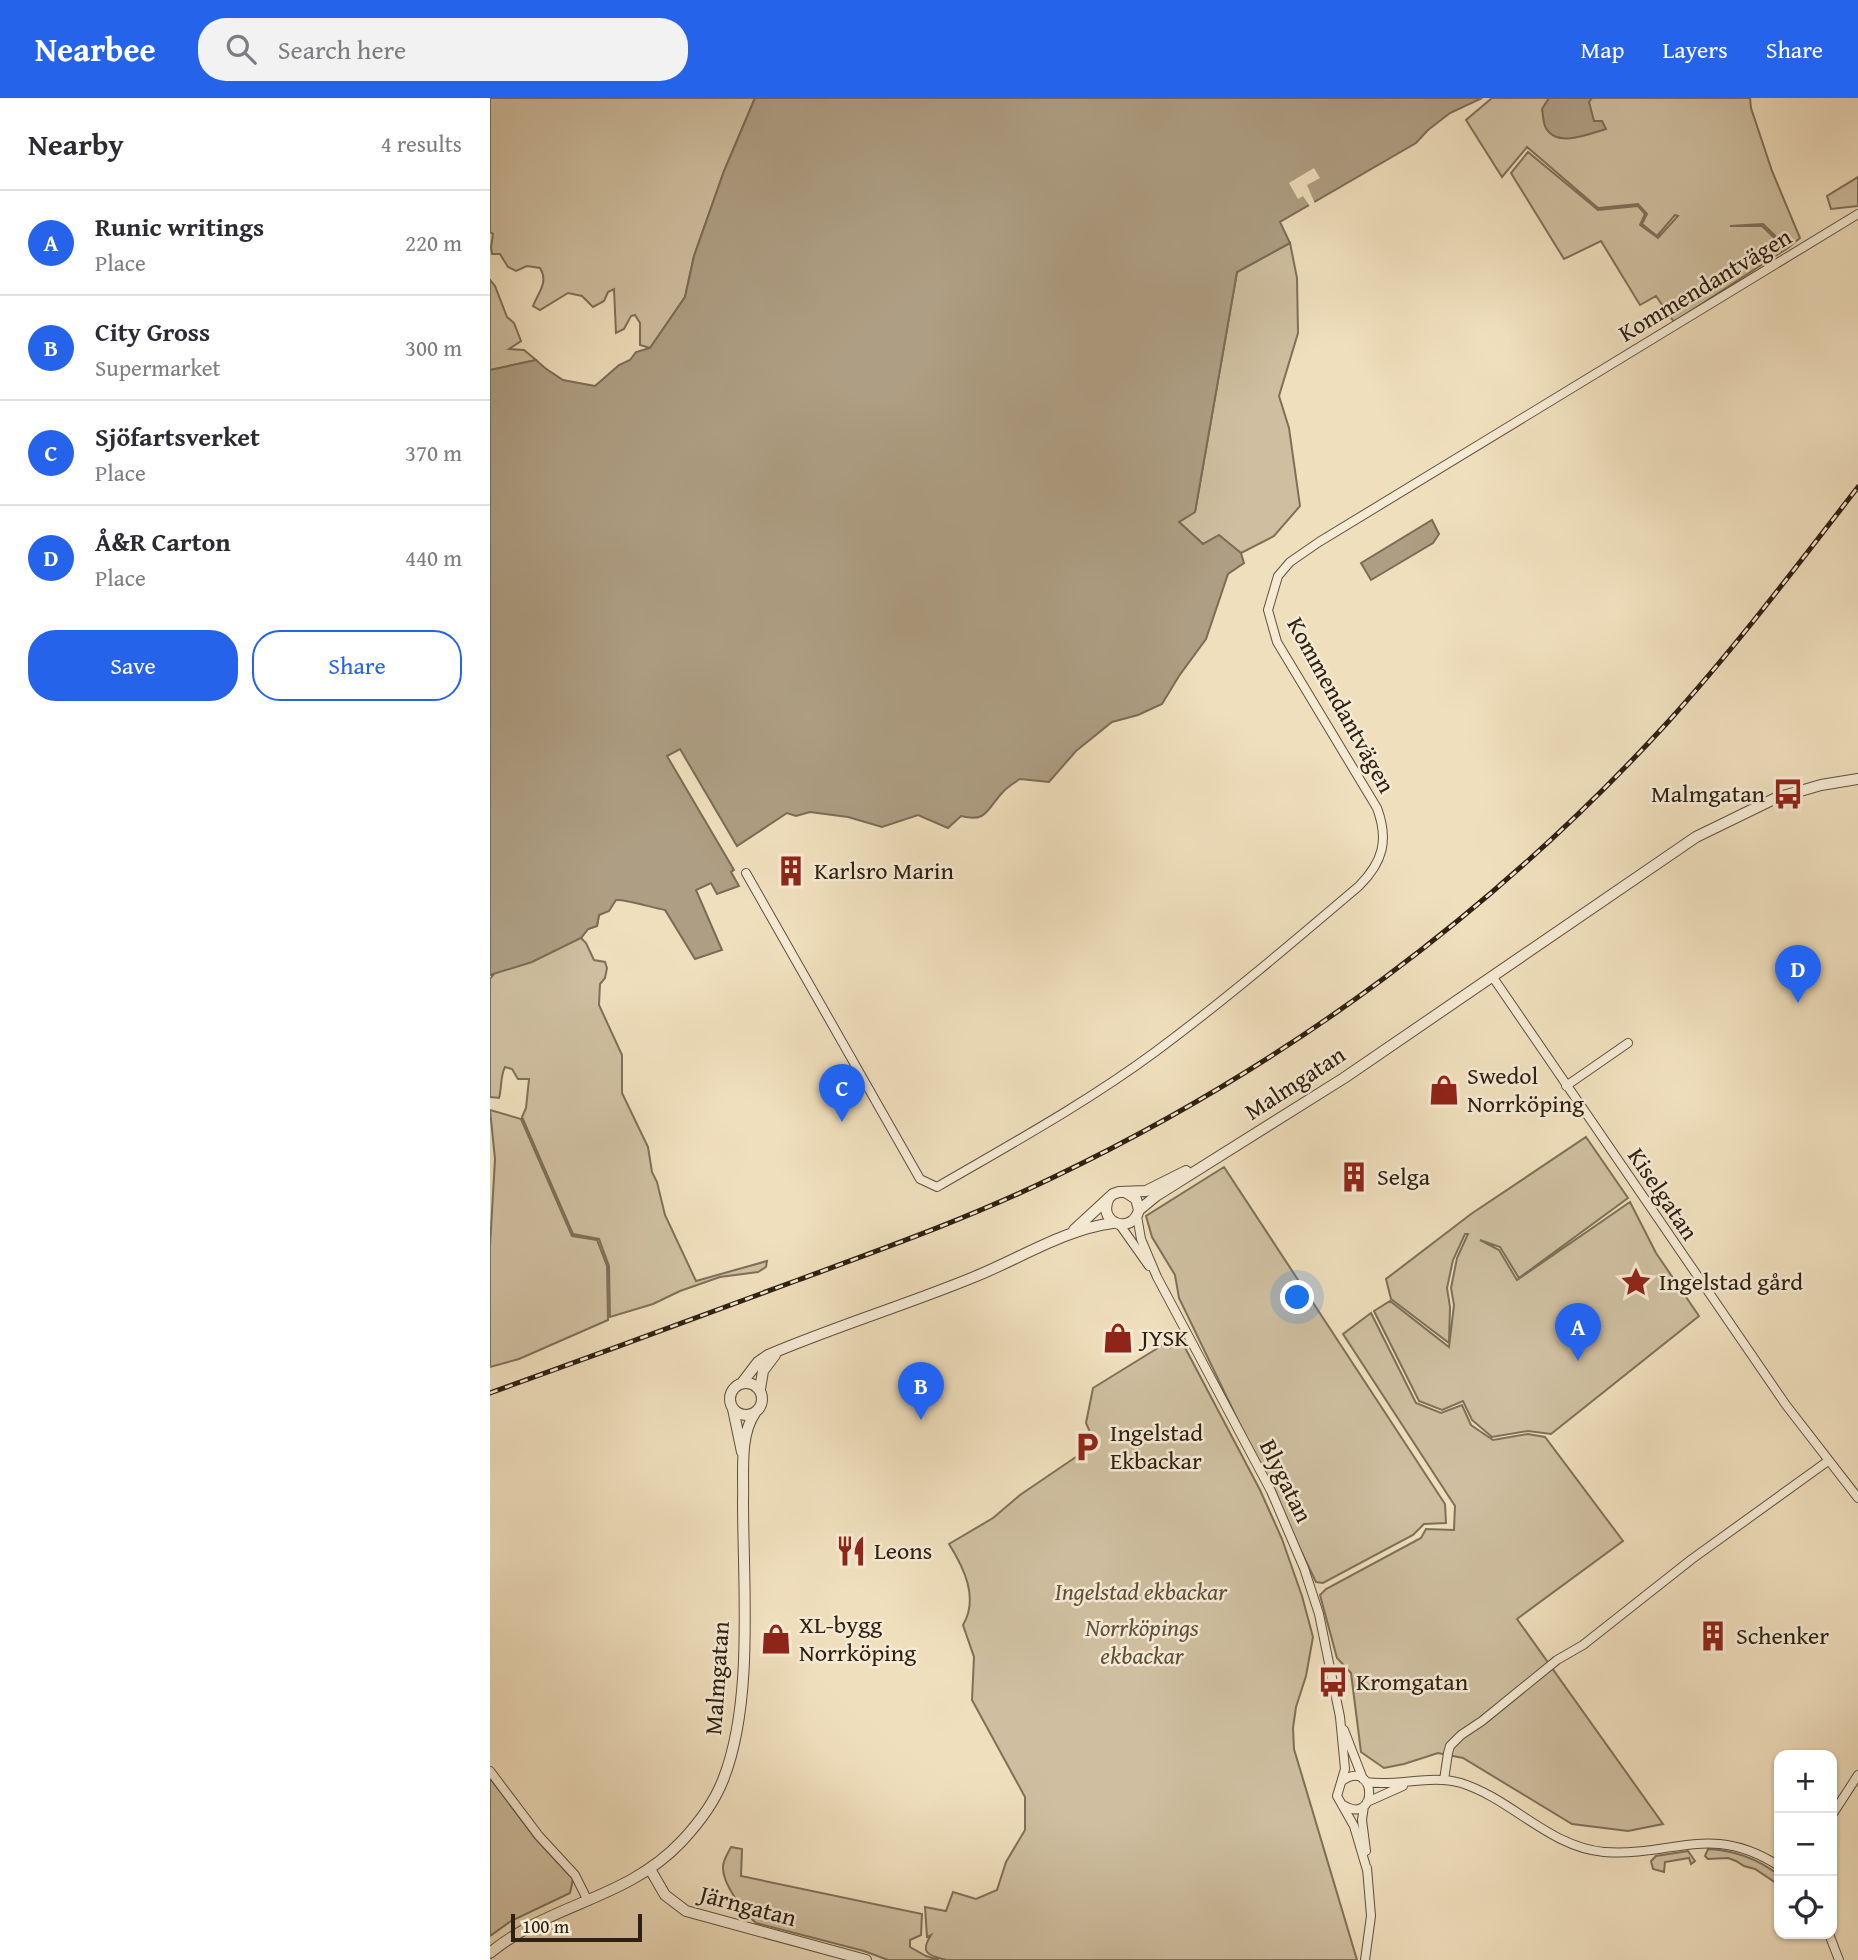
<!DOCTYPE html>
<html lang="en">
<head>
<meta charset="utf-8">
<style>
	:root { --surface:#fff; --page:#f2f2f3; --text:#2b2b33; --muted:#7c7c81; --line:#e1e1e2; --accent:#2563eb }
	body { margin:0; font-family:"Gentium Book Plus",serif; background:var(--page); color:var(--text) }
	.controls { position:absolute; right:21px; bottom:21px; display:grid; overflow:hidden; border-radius:14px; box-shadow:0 2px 5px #0004 }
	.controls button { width:63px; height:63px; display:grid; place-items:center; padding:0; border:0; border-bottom:2px solid var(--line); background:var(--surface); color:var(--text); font:35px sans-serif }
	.scale { position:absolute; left:21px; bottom:18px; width:131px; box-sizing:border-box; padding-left:7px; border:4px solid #2e2012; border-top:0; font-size:19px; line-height:24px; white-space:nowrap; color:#2e2012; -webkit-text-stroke:5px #f5ead4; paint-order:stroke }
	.you { position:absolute; left:808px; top:1200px; width:24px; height:24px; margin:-18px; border:5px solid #fff; border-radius:50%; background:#1a73e8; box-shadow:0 0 0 10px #1a73e833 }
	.badge { display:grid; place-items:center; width:46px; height:46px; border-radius:50%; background:var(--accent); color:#fff; font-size:23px; font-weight:700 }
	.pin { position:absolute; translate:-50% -58px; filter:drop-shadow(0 2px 4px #0008) }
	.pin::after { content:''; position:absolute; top:37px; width:24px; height:21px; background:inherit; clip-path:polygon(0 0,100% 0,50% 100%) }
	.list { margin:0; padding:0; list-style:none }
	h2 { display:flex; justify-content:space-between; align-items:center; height:91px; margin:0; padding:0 28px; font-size:30px }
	h2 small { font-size:23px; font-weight:400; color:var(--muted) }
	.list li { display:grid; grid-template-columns:46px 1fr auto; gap:21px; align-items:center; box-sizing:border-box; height:105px; padding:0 28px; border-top:2px solid var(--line) }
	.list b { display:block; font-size:26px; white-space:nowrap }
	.list p { margin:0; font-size:23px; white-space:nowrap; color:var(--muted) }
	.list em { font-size:23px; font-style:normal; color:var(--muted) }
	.actions { display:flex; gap:14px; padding:21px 28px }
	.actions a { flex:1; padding:16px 0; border:2px solid var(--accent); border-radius:28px; text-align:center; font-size:24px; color:var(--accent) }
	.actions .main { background:var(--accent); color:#fff }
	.icon { flex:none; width:38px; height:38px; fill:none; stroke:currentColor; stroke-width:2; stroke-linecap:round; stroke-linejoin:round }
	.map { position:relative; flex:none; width:1368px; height:1862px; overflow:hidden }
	header { display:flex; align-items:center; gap:42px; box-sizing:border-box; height:98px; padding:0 35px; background:var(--accent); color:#fff }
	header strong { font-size:33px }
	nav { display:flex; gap:38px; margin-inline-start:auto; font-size:24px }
	.search { width:490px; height:63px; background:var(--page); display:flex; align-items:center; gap:18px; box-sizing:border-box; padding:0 24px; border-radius:28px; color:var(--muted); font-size:26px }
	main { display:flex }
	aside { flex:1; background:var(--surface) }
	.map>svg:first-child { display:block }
	.green { fill:#cfbfa0; stroke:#7e7059; stroke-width:2 }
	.water { fill:#ae9e83; stroke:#7b6c56; stroke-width:2 }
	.pier { fill:#f0dfbd }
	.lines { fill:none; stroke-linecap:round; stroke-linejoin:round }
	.minor-casing { stroke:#5e503d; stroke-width:10 }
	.tertiary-casing { stroke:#5e503d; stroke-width:12 }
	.minor { stroke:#f5ead4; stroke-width:8 }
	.tertiary { stroke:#f5ead4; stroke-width:10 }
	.rail-casing { stroke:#2e2012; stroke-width:5 }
	.rail { stroke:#f5ead4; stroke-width:2.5; stroke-dasharray:8; stroke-linecap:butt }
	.labels { text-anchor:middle; stroke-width:5; stroke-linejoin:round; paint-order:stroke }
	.street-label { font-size:24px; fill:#2e2012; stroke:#f5ead4 }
	.poi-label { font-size:24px; fill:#2e2012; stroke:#f5ead4; text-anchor:start }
	.park-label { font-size:24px; font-style:italic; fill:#5e503d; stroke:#f5ead4 }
</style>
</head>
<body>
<header>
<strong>Nearbee</strong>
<div class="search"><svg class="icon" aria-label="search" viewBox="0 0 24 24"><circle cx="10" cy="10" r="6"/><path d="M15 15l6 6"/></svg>Search here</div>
<nav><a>Map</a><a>Layers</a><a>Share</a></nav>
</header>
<main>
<aside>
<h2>Nearby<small>4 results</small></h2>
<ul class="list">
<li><span class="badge">A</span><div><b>Runic writings</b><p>Place</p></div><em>220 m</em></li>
<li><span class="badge">B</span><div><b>City Gross</b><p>Supermarket</p></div><em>300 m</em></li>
<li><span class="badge">C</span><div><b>Sjöfartsverket</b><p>Place</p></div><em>370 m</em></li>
<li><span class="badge">D</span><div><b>Å&amp;R Carton</b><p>Place</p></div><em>440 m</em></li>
</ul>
<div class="actions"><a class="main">Save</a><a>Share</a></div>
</aside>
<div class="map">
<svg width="1368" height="1862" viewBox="0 0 1368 1862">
	<rect width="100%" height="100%" fill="#f0dfbd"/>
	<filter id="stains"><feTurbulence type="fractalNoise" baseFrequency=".00286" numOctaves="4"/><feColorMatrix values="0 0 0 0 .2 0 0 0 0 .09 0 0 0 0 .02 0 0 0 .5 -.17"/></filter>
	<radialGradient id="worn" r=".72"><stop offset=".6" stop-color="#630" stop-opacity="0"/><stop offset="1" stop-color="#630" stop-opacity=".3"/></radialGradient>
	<path class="green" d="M0,0H265L234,73L204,158L195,199L160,250L150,247V225L145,217L141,218L134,231L126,235L124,191L118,194L114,203L103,209L92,198L78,195L50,212L43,208C48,195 59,184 50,170L37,168L26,173L18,169L10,156H2L1,149L3,136L0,134Z
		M1002,0H1260L1261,10L1282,73L1310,140L1298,150L1273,126L1240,128H1272L1296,151L1184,224L1166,198L1150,207L1111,143L1074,161L1021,75L1038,54L1108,112L1148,108L1155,116L1150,127L1168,140L1188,118L1185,117L1167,138L1152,126L1157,116L1148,106L1108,110L1037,49L1012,79L976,22Z
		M1368,79V108L1341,111L1337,98Z
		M800,145L807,180L808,235L789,298L799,330L810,408L784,438L751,455L729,438L713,446L689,424L705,414L747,174Z
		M0,182L5,188L17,219L24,225L31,243L19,251L34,252L46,262L0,272Z
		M109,817L107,828L98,831L91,840L96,845L104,862L115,864L117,870L115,880L110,886L109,907L132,957V995L158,1049L162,1074L167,1084L175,1117L206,1183L277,1163L276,1169L268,1174L230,1179L190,1193L163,1206L120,1219L119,1168L109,1141L83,1136L32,1019L36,1010L39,981H28L22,971L15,969C10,979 12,989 9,1000L0,999V881L4,876L0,877V862Z
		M0,1012L31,1021L82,1138L107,1142L117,1168L118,1222L29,1261L0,1269V1148L5,1061Z
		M1096,1039L1138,1100L1029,1180L1010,1149L990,1142L1009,1152L1027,1182L1140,1104L1166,1155L1209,1218L1061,1336L1038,1333L1002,1339L982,1322L973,1303L952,1312L929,1303L884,1213L900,1203L959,1249L964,1207L961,1190L967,1160L978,1136H975L963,1162L957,1190L960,1209L959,1245L901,1201L896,1181L981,1116Z
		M734,1069L955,1406L956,1425L934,1426L923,1437L833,1485L826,1484L689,1200L685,1177L662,1139L656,1118Z
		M881,1215L926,1305L951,1315L972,1307L981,1327L1003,1342L1038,1336L1055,1339L1133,1443L1027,1521L1173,1726L1138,1733L1082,1726L973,1660L948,1655L914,1666L894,1670L871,1654L861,1575L847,1560L830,1497L836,1491L931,1440L936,1431L964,1432L965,1408L853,1236Z
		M691,1242L770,1392L792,1441L812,1498L823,1539L816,1578L806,1609L803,1630L804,1651L867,1862H456C439,1857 429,1856 441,1837L437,1839L435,1809L456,1813L463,1794L486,1801L507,1792L516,1764L535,1732V1699L482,1602L484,1559L473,1527C489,1500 474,1470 459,1446L503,1420L530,1397L605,1346L596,1325L603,1290L676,1245L680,1250Z
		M0,1680L45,1740L83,1781L80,1795L21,1823L0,1838Z
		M241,1749L252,1751L251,1778L432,1816L431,1837L420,1842V1849L436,1858L449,1862H398L374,1853L266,1825C254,1815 232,1785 233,1769C233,1762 238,1755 241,1749Z
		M1218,1751C1244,1752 1269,1762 1289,1777V1787L1265,1771L1254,1768L1246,1763L1238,1760L1218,1761L1215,1758Z
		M1198,1753L1205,1763L1201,1766L1199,1760L1175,1764L1174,1774L1163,1771L1161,1763L1166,1758Z"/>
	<path class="water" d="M265,0H992L960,15L938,32L926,45L790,124L800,145L747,174L705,414L689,424L713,446L729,437L751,455L754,465L738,476L716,541L689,578L672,606L648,617L622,624L586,653L559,684L530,681C524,685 517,689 512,695C497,711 497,725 471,718L458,730L428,717L392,729L358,719L320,714L306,718L297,715L247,748L190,651L177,658L244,772L241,774L249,788L227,796L221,785L206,792L232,852L205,861L175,812C163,810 135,801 126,802L119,813L109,817L107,828L98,831L91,840L42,864L0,877V272L46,262L55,270L73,282L105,288L129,267L140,262L146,254L160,250L195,199L204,158L234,73Z
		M1059,0H1102L1099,4L1104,23H1112L1116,31C1099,36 1065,51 1055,28C1053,23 1053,16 1052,11Z
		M942,422L949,436L943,445L881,482L871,465Z"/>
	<path class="pier" d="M824,70L830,80L817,87L826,108L821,110L813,98L808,101L799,85Z"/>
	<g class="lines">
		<g class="minor-casing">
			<path id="minor" d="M256,775L430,1081L447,1089C521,1046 596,1005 665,954C735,902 802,845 869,788C893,764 899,742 887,710L787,544L778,512L788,478L800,464L829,444L1368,116
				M1002,878L1296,1307L1368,1400
				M1076,988L1138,945
				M647,1118L651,1141L667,1179L781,1393L814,1470L829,1516L850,1619L855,1671L847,1698L864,1728L877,1772
				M630,1127L659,1168
				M854,1632L873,1681
				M0,1673L49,1738L85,1777L98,1803
				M954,1682L958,1655L960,1648L971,1637L992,1623L1067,1562L1093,1547L1202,1461L1338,1363
				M852,1683C887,1659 889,1729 853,1707
				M876,1684C908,1689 940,1676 971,1685C1022,1701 1059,1749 1114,1754C1184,1759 1220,1724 1289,1768
				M877,1704L913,1688
				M874,1708L872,1722L876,1753
				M1342,1717L1368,1677
				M1339,1836L1349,1862
				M875,1862L881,1818L877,1770"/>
		</g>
		<g class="tertiary-casing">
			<path id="tertiary" d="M618,1102C608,1126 642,1137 649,1112L646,1101L637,1095
				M649,1112L666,1098L854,980L1206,739L1286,700L1331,687L1368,681
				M584,1132L623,1096L629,1094L656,1093L696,1073
				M240 1301a16 16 0 1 1 32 0a16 16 0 1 1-32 0Z
				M252,1285L268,1264L278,1257C346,1228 416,1207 484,1179C529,1161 575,1131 623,1125
				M270,1291L273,1273L285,1257
				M243,1311L252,1354
				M160,1771L175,1797L196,1813L376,1862
				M0,1855C60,1805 136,1802 191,1744C208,1726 224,1705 233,1682C264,1604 253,1488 253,1403C254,1375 249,1338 265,1315"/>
		</g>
		<use href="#minor" class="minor"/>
		<use href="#tertiary" class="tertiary"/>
		<g class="rail-casing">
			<path id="rail" d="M0,1295C103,1258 205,1220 308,1182C395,1150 482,1119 566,1078C797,967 1004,814 1177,625C1245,550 1306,469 1368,389"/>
		</g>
		<use href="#rail" class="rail"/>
	</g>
	<defs>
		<g id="bus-bare" transform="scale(2.415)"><path d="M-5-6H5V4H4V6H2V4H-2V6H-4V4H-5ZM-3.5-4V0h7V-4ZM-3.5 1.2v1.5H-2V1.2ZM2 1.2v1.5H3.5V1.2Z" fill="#8f2418" stroke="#f5ead4" stroke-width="2.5" paint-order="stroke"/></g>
		<g id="building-bare" transform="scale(2.415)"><path d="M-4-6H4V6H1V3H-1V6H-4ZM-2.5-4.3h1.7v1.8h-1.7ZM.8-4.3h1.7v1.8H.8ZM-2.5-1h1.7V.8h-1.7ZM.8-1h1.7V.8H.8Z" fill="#8f2418" stroke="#f5ead4" stroke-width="2.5" paint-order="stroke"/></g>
		<g id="shop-bare" transform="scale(2.415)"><path d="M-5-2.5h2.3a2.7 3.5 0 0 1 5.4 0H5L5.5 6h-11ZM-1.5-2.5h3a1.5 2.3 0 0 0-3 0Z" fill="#8f2418" stroke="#f5ead4" stroke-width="2.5" paint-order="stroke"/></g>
		<g id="sight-bare" transform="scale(2.415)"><path d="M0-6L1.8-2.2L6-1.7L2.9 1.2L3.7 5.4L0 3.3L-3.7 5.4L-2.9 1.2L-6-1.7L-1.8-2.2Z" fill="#8f2418" stroke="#f5ead4" stroke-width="2.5" paint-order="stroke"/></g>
		<g id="parking-bare" transform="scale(2.415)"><path d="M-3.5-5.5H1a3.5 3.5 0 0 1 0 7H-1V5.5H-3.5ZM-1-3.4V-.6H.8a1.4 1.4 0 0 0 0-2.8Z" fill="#8f2418" stroke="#f5ead4" stroke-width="2.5" paint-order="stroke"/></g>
		<g id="restaurant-bare" transform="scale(2.415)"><path d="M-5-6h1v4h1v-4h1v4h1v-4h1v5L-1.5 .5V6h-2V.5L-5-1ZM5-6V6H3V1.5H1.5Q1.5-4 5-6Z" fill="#8f2418" stroke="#f5ead4" stroke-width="2.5" paint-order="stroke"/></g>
	</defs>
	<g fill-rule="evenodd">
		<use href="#bus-bare" x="1298" y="696"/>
		<use href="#building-bare" x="301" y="773"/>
		<use href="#shop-bare" x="954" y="992"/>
		<use href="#building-bare" x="864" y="1079"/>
		<use href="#sight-bare" x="1146" y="1184"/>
		<use href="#shop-bare" x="628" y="1240"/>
		<use href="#parking-bare" x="597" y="1349"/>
		<use href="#restaurant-bare" x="361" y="1453"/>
		<use href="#building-bare" x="1223" y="1538"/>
		<use href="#shop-bare" x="286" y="1541"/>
		<use href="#bus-bare" x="843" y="1584"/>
	</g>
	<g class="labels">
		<g class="street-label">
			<text transform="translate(1215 187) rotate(-31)" y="8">Kommendantvägen</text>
			<text transform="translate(851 607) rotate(61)" y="8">Kommendantvägen</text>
			<text transform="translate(805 985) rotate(-33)" y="8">Malmgatan</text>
			<text transform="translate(1173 1096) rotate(56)" y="8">Kiselgatan</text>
			<text transform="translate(796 1383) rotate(64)" y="8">Blygatan</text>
			<text transform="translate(227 1580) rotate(-86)" y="8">Malmgatan</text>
			<text transform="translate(258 1808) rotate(15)" y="8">Järngatan</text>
		</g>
		<g class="poi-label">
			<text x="1275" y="704" text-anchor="end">Malmgatan</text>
			<text x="324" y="781">Karlsro Marin</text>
			<text x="977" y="986">Swedol<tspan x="977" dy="28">Norrköping</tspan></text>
			<text x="887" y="1087">Selga</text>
			<text x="1169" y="1192">Ingelstad gård</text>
			<text x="651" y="1248">JYSK</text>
			<text x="620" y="1343">Ingelstad<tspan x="620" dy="28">Ekbackar</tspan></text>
			<text x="384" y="1461">Leons</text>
			<text x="309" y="1535">XL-bygg<tspan x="309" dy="28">Norrköping</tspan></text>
			<text x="1246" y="1546">Schenker</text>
			<text x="866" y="1592">Kromgatan</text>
		</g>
		<g class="park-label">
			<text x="651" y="1502">Ingelstad ekbackar</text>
			<text x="652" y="1538">Norrköpings<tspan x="652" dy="28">ekbackar</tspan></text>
		</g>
	</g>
	<rect width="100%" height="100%" filter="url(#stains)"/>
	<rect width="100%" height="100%" fill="url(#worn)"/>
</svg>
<div class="controls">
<button>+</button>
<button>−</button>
<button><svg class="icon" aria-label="locate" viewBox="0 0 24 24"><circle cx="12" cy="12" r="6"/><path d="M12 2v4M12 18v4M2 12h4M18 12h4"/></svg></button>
</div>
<div class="scale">100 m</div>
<div class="you"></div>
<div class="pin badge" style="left:1088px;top:1263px">A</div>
<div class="pin badge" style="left:431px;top:1322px">B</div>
<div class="pin badge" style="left:352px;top:1024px">C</div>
<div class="pin badge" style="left:1308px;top:905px">D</div>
</div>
</main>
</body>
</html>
